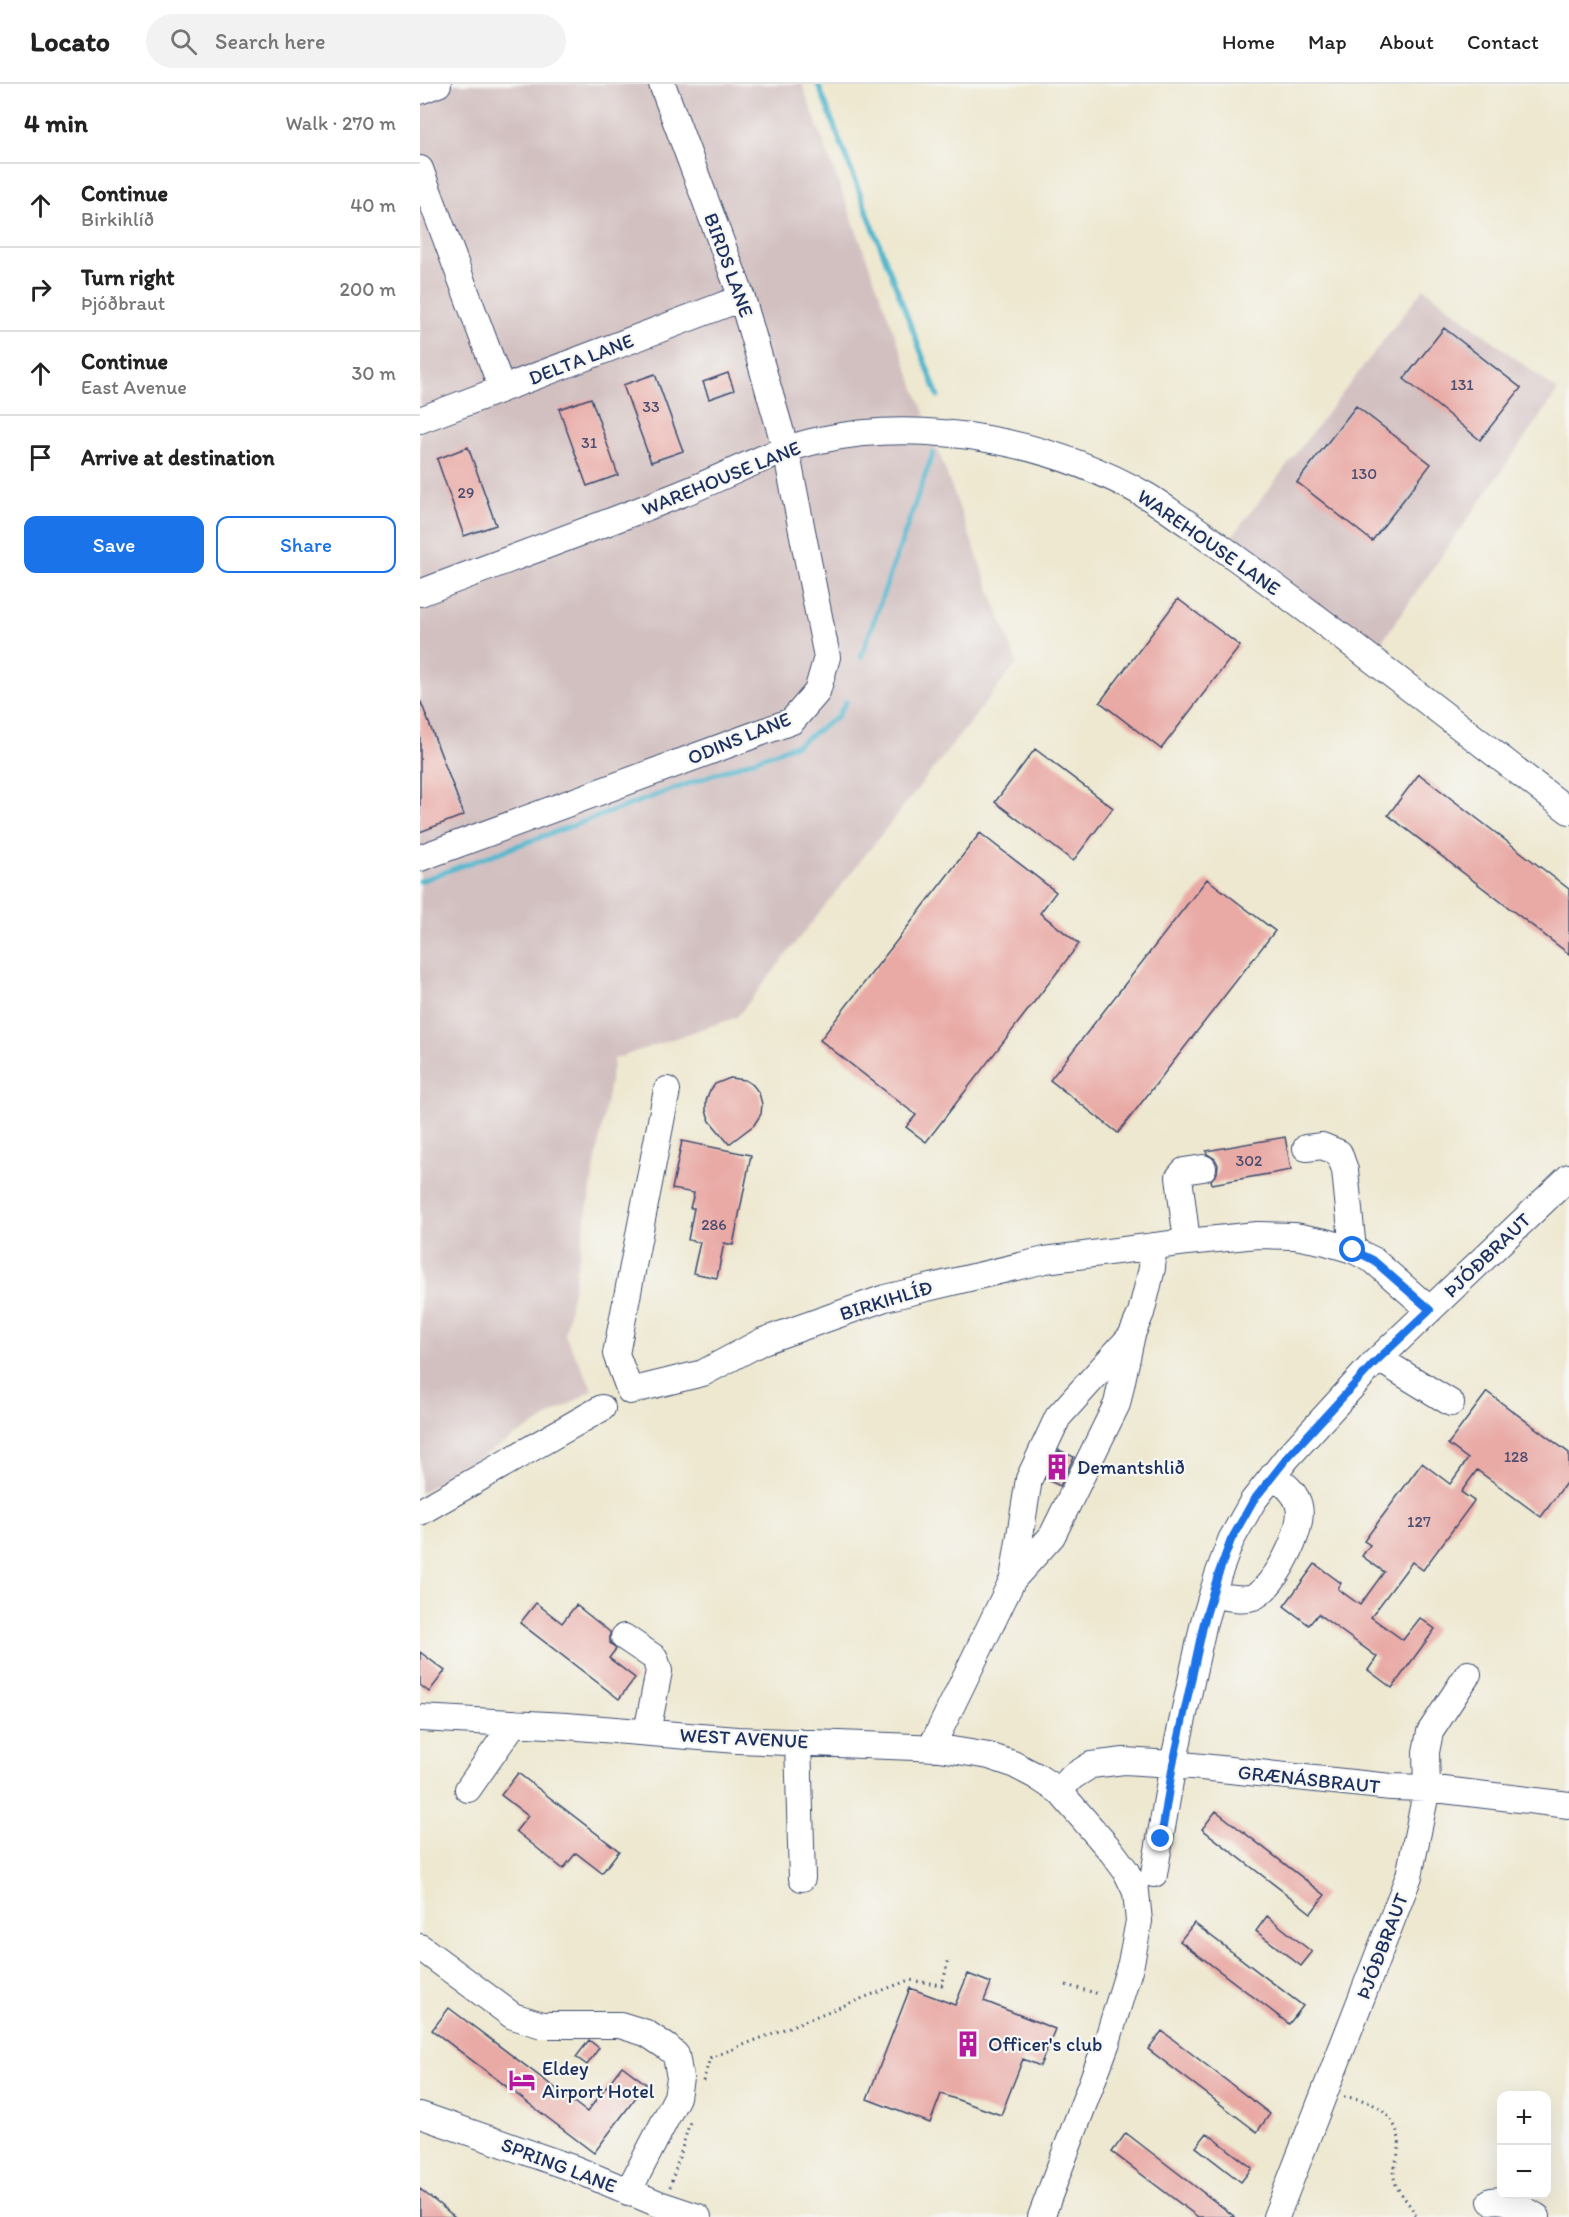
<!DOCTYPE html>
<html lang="en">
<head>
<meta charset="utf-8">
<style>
	:root { --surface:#fff; --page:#f2f2f2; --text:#222; --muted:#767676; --line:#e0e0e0; --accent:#1a73e8 }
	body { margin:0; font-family:Itim,sans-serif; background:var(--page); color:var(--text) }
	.controls { position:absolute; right:18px; bottom:18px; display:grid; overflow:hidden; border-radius:12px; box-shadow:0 6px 24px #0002 }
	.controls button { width:54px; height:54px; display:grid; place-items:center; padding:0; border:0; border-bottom:2px solid var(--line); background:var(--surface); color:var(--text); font:30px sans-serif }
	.stop { position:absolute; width:18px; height:18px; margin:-14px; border:4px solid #1a73e8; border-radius:50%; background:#fff }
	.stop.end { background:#1a73e8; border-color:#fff; box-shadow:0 2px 6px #0008 }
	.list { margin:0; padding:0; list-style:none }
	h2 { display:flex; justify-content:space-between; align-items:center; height:78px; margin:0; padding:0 24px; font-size:26px }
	h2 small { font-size:20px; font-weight:400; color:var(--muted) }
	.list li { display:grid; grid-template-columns:39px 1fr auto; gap:18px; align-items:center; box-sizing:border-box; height:84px; padding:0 24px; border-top:2px solid var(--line) }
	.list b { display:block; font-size:22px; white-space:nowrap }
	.list p { margin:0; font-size:20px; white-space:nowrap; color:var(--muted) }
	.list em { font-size:20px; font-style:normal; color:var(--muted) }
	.actions { display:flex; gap:12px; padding:18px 24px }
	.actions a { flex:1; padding:14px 0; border:2px solid var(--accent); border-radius:12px; text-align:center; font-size:21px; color:var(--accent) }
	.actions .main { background:var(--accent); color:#fff }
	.icon { flex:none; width:33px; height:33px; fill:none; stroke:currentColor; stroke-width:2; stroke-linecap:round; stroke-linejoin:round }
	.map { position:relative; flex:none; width:1149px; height:2133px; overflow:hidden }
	header { display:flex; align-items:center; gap:36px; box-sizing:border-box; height:84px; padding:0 30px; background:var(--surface); border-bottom:2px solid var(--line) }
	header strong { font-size:28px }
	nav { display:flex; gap:33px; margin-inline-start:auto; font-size:21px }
	.search { width:420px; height:54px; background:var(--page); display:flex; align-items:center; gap:15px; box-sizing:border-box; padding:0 21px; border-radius:33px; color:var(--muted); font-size:22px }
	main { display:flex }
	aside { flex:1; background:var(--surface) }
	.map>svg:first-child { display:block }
	.industrial { fill:#d2bfc0 }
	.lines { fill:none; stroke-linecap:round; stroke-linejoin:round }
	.stream { stroke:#4fb6cd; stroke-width:5 }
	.building { fill:#e9a9a4 }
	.minor-casing { stroke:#3b4b6f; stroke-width:28 }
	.path { stroke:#3b4b6f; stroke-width:3; stroke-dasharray:1.5 4.5; stroke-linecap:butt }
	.minor { stroke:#fff; stroke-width:26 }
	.route { stroke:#1a73e8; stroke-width:8 }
	.labels { text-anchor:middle; stroke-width:4.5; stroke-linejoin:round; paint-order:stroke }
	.number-label { font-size:16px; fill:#4e4e70 }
	.street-label { font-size:20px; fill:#1b2f5e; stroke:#f6f6f2 }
	.poi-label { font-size:20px; fill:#1b2f5e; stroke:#f6f6f2; text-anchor:start }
</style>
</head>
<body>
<header>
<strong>Locato</strong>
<div class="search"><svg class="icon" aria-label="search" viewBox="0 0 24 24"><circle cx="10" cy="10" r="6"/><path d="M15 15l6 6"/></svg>Search here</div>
<nav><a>Home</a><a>Map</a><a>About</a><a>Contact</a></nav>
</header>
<main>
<aside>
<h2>4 min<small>Walk · 270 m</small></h2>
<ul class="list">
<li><svg class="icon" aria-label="ahead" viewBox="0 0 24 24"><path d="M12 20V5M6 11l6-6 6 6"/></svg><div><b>Continue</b><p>Birkihlíð</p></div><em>40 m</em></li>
<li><svg class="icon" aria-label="right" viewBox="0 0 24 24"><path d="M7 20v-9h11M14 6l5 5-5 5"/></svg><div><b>Turn right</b><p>Þjóðbraut</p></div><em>200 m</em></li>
<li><svg class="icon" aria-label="ahead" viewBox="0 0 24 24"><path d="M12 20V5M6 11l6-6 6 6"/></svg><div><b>Continue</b><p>East Avenue</p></div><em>30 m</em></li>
<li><svg class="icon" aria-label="arrive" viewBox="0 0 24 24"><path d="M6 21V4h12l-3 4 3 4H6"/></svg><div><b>Arrive at destination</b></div></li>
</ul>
<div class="actions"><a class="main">Save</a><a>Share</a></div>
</aside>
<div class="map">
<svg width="1149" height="2133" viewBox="0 0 1149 2133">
	<rect width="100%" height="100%" fill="#f6f6f2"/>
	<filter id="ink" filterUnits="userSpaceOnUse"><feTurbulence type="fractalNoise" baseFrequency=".0167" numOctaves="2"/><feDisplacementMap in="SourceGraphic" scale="12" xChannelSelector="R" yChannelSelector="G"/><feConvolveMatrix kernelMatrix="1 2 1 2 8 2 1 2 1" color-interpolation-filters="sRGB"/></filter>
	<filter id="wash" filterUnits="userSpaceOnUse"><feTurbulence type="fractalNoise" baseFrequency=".008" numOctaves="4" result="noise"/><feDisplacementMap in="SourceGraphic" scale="24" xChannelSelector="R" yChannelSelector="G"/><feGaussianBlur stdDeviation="1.35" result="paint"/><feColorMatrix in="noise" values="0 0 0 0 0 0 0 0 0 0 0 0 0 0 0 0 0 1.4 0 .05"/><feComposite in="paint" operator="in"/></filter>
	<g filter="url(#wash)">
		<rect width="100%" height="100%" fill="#eee8d0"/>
		<path class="industrial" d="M0,0H382L597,579L317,933L194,975L145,1251L173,1306L0,1409Z
			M1004,204L1138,307L950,574L803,464Z"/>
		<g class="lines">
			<path class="stream" d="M398,0L518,312
				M441,573L513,369
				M0,797L378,660L417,633L426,618"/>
		</g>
		<g id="blocks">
			<path class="building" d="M1024,244L1101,304L1060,356L984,295Z
				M308,289L314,306L289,315L283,298Z
				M235,290L263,367L231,378L203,301Z
				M171,314L198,391L167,402L139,325Z
				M936,322L1011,380L952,457L877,398Z
				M48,363L76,441L44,452L17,375Z
				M758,515L820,562L741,665L680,618Z
				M1,618L44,731L0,748V619Z
				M615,665L693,724L653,777L575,718Z
				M999,690L1149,805V870L968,731Z
				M560,749L636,808L620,829L659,860L506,1058L486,1043L496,1031L400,956Z
				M787,795L855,847L698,1049L630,996Z
				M310,994L325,996L333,1001L339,1009L342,1020L341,1030L334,1041L309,1060L290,1037L286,1027V1017L289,1008L295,1000Z
				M865,1053L871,1086L792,1100L791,1096L797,1089L798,1081L795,1075L787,1070L786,1067Z
				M262,1057L331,1071L313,1161L304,1159L297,1194L273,1189L280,1158L268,1156L274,1124H270L274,1109L252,1105Z
				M1067,1308L1149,1369V1395L1121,1433L1057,1386L1041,1408L1054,1417L1003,1486L992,1478L951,1533L983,1556L1000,1534L1015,1545L972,1604L948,1586L957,1573L898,1530L889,1541L864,1522L895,1480L921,1499L918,1505L940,1521L964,1488L942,1472L950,1461L944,1457L1002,1379L1030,1400L1048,1375L1028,1360Z
				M639,1366L654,1373L640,1402L625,1395Z
				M116,1519L142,1539L156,1521L190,1548V1559L196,1565L189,1574L215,1594L199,1615L100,1539Z
				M0,1568L25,1587L9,1608L0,1601Z
				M98,1689L199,1767L182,1789L156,1769L143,1785L96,1747L108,1732L81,1711Z
				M796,1727L905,1811L891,1829L782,1745Z
				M847,1832L892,1868L881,1882L836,1847Z
				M774,1839L883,1922L869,1940L760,1857Z
				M548,1890L571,1899L564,1917L635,1945L620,1982L603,1975L581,2031L521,2010L510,2039L447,2015L490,1904L535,1921Z
				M29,1924L167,2028L202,1982L226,2000L174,2069L12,1946Z
				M742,1947L850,2030L837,2048L728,1965Z
				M169,1956L179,1964L167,1981L156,1973Z
				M706,2049L815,2133H778L692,2068Z
				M787,2049L832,2084L821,2098L776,2063Z
				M0,2105L35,2133H0Z"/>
		</g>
	</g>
	<g filter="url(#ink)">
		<use href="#blocks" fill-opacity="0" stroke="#3b4b6f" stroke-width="1.5"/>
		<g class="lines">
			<g class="minor-casing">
				<path id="minor" d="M0,7L18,0
					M0,85L82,305
					M0,336L322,214
					M0,509C87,476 175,444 261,410C307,392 352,366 400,356C506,333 633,358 727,412C742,421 756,432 770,441C813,471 854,502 896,533C981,597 1065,662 1149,727
					M0,774L372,637L397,608L407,573L366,366L322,214L242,0
					M247,1006L196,1270L210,1307L283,1289L343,1257L465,1214L625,1176L767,1158L837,1151L875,1152L906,1158L933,1166L953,1176L1010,1226
					M886,1064L902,1062L919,1069L925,1086L933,1166
					M767,1158L759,1093L764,1087L783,1084
					M959,1275L1031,1319
					M0,1428L182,1324
					M593,1495L609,1395L638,1333L712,1251
					M792,1511C805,1512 821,1517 833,1513C854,1505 885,1445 879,1422C876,1408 864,1400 853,1391
					M204,1553L235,1574L239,1587L227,1648
					M0,1634L146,1642L317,1656L520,1664L569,1672L593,1680L616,1692L639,1707L692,1768L706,1787L716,1808L719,1837L711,1879L687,1958L621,2133
					M378,1658L382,1794
					M511,1664L593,1495L632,1452L697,1320L712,1250L721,1229L727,1205L732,1184L733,1162
					M48,1705L94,1639
					M639,1707L652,1693L671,1681L704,1677L753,1680L971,1703L1007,1704L1149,1721
					M734,1790L753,1680L784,1538L798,1491L811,1456L833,1417L867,1374L952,1281L1149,1093
					M0,1863L93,1932L122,1941H200L226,1949L247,1963L256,1971L260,1994L257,2013L208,2108
					M0,2031L155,2085L239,2120L278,2133
					M1071,2117C1087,2113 1103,2125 1117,2133
					M856,2133L989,1792L1007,1704L1006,1668L1010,1648L1048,1590"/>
			</g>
			<path class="path" d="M646,1901L679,1910
				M283,1997L290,1974L489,1896L522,1901L529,1875
				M924,2013C949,2014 974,2028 979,2055C981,2067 973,2081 974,2093C976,2109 991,2118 996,2133
				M250,2103L270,2038"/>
			<use href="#minor" class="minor"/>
		</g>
	</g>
	<g class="lines" filter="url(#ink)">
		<path class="route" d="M741,1755L753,1680L784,1538L798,1491L811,1456L833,1417L867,1374L952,1281L1010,1226L953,1176L933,1166"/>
	</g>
	<defs>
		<g id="building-bare" transform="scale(2.07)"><path d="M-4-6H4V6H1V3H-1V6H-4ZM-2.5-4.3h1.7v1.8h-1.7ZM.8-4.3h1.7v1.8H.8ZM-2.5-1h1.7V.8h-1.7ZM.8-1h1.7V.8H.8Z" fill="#b5179e" stroke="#f6f6f2" stroke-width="2.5" paint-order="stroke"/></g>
		<g id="hotel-bare" transform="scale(2.07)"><path d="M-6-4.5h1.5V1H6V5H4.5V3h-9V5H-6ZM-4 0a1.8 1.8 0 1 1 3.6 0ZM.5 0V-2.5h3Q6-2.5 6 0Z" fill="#b5179e" stroke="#f6f6f2" stroke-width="2.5" paint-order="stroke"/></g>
	</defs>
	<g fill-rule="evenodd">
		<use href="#building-bare" x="637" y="1383"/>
		<use href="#building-bare" x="548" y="1960"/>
		<use href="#hotel-bare" x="102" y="1996"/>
	</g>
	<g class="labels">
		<g class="number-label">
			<text x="1042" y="306">131</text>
			<text x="231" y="328">33</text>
			<text x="169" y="364">31</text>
			<text x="944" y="395">130</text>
			<text x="46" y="414">29</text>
			<text x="829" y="1082">302</text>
			<text x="294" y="1146">286</text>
			<text x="1096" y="1378">128</text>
			<text x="999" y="1443">127</text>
		</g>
		<g class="street-label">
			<text transform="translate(309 181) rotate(70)" y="7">BIRDS LANE</text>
			<text transform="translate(161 275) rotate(-21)" y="7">DELTA LANE</text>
			<text transform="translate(301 394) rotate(-22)" y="7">WAREHOUSE LANE</text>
			<text transform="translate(789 458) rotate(35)" y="7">WAREHOUSE LANE</text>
			<text transform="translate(319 654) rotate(-22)" y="7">ODINS LANE</text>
			<text transform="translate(1067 1171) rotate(-44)" y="7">ÞJÓÐBRAUT</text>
			<text transform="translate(466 1216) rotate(-17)" y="7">BIRKIHLÍÐ</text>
			<text transform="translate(324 1654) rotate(3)" y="7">WEST AVENUE</text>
			<text transform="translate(889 1695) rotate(6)" y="7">GRÆNÁSBRAUT</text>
			<text transform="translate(962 1862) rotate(-69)" y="7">ÞJÓÐBRAUT</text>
			<text transform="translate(139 2081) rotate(21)" y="7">SPRING LANE</text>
		</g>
		<g class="poi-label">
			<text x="657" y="1390">Demantshlið</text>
			<text x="568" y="1967">Officer's club</text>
			<text x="122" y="1991">Eldey<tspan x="122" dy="23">Airport Hotel</tspan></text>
		</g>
	</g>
</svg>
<div class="controls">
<button>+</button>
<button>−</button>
</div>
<div class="stop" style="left:933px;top:1166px"></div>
<div class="stop end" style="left:741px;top:1755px"></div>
</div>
</main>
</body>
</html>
